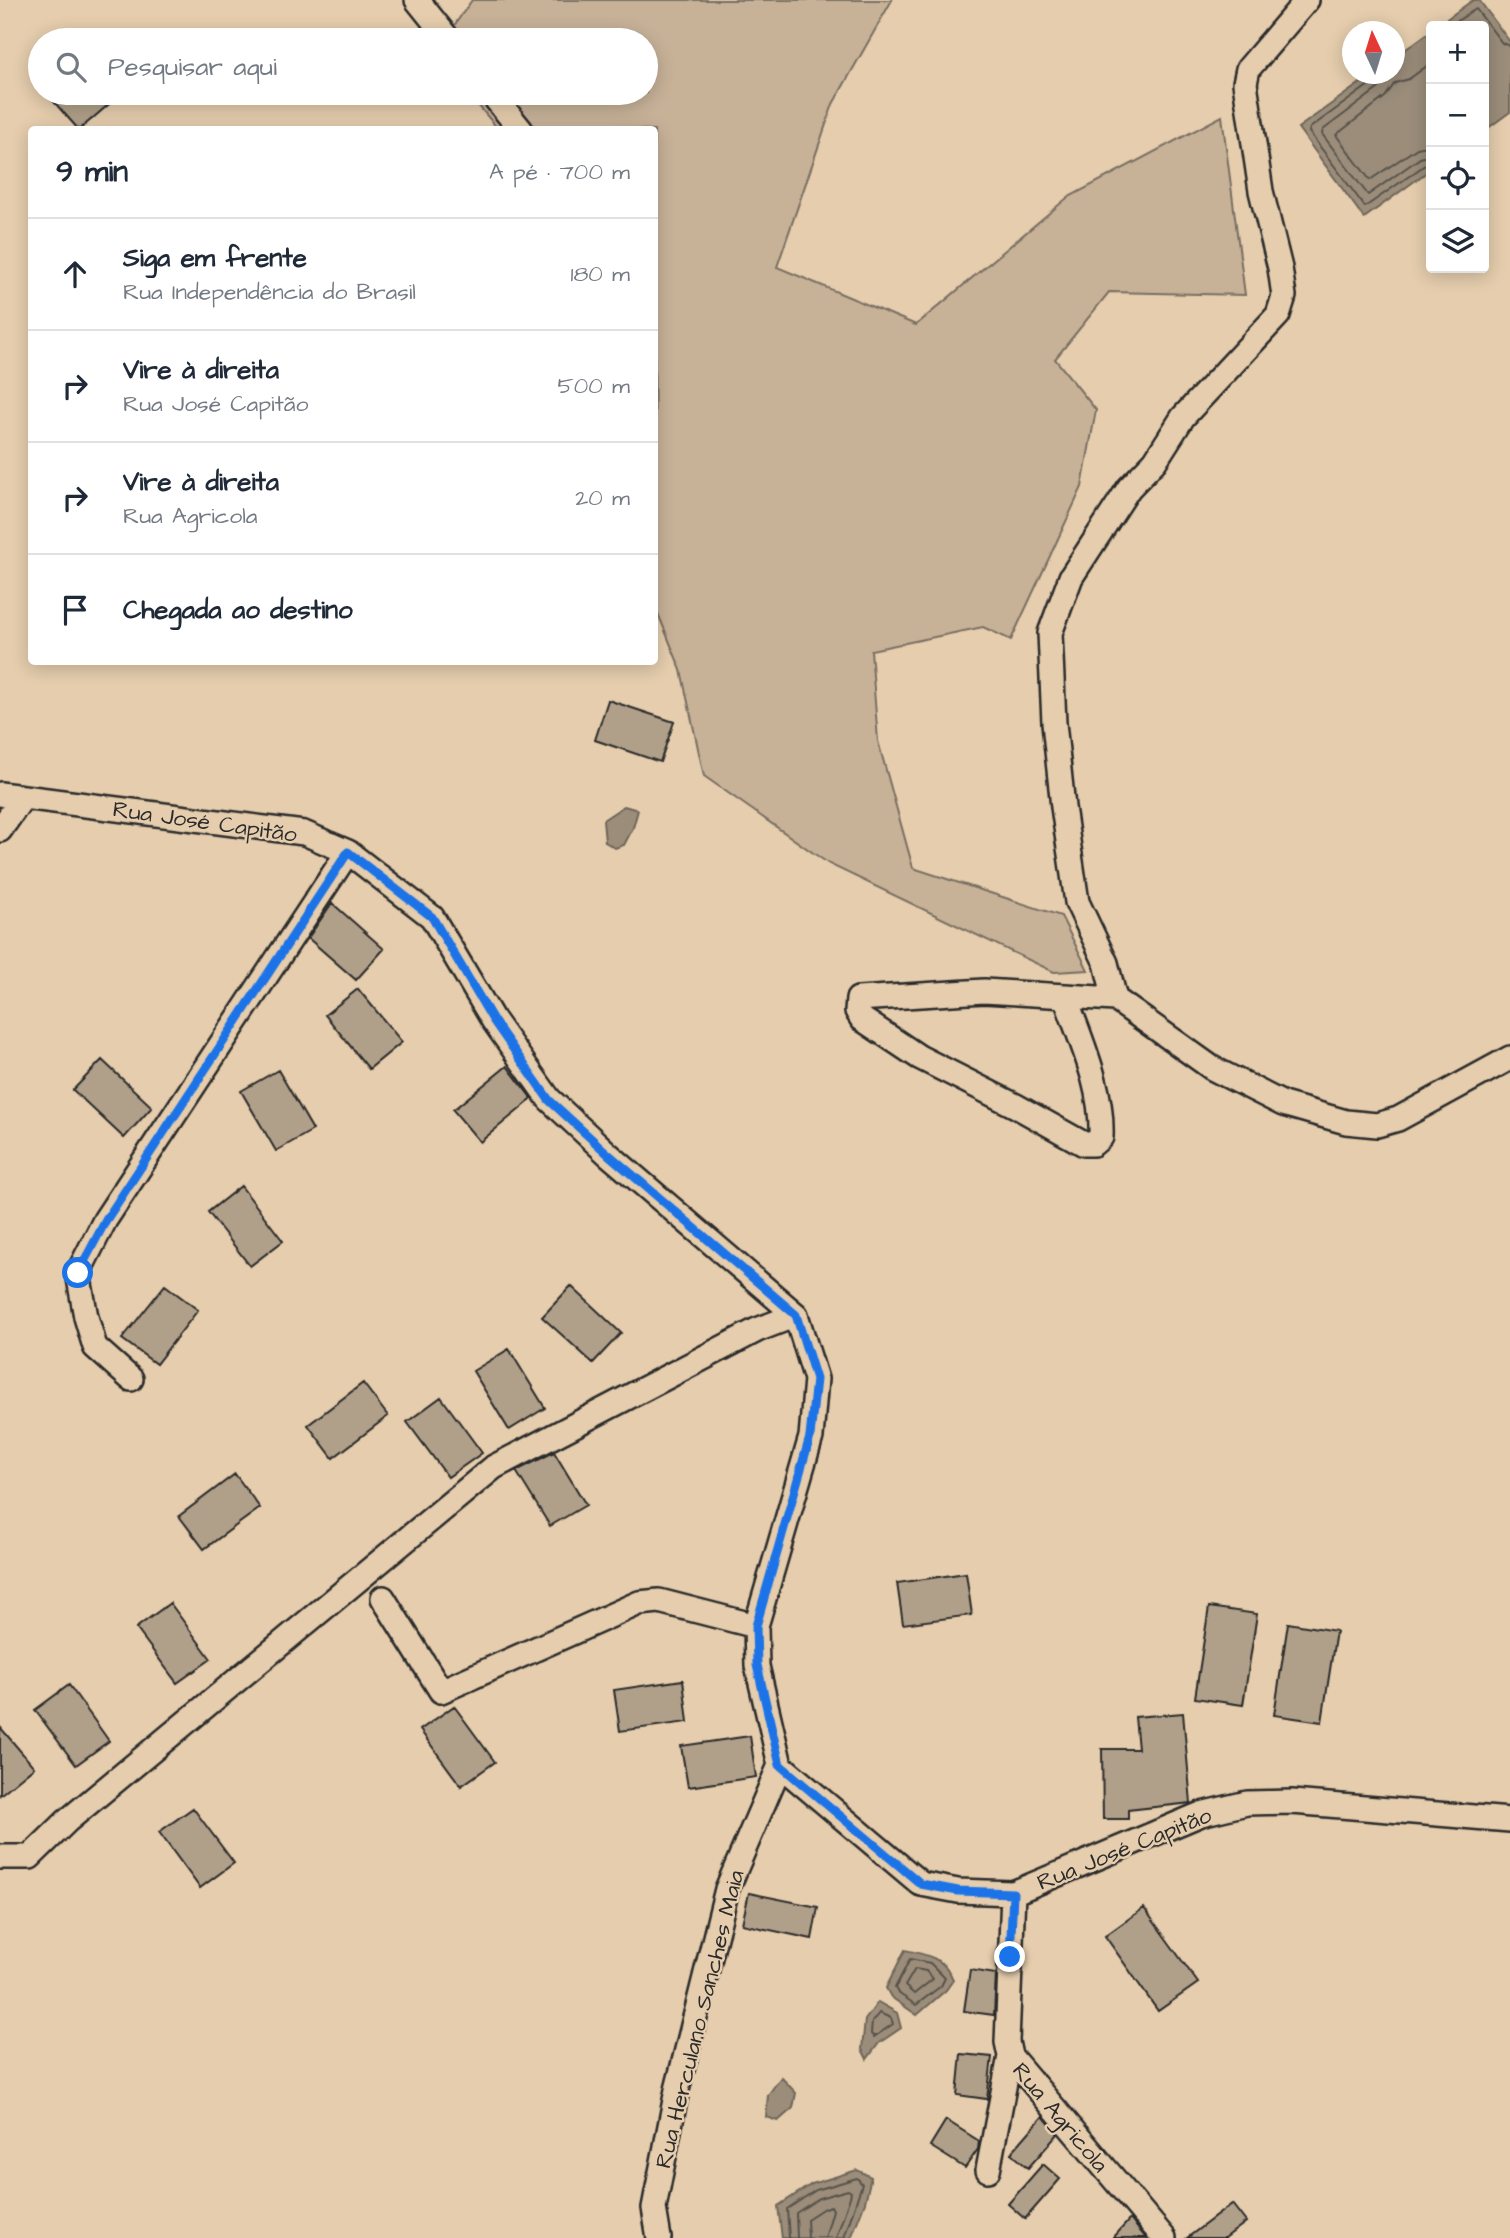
<!DOCTYPE html>
<html lang="pt">
<head>
<meta charset="utf-8">
<style>
	:root { --surface:#fff; --page:#f2f2f3; --text:#1f2937; --muted:#747a83; --line:#e0e1e3 }
	body { margin:0; font-family:"Architects Daughter",sans-serif; background:var(--page); color:var(--text) }
	.controls { position:absolute; right:21px; top:21px; display:grid; overflow:hidden; border-radius:7px; box-shadow:0 4px 18px #0003 }
	.controls button { width:63px; height:63px; display:grid; place-items:center; padding:0; border:0; border-bottom:2px solid var(--line); background:var(--surface); color:var(--text); font:35px sans-serif }
	.compass { position:absolute; left:1342px; top:21px; width:63px; height:63px; border-radius:50%; background:var(--surface); box-shadow:0 4px 18px #0003; rotate:356deg }
	.stop { position:absolute; width:21px; height:21px; margin:-16px; border:5px solid #1a73e8; border-radius:50%; background:#fff }
	.stop.end { background:#1a73e8; border-color:#fff; box-shadow:0 2px 7px #0008 }
	.list { margin:0; padding:0; list-style:none }
	h2 { display:flex; justify-content:space-between; align-items:center; height:91px; margin:0; padding:0 28px; font-size:30px }
	h2 small { font-size:23px; font-weight:400; color:var(--muted) }
	.list li { display:grid; grid-template-columns:46px 1fr auto; gap:21px; align-items:center; box-sizing:border-box; height:112px; padding:0 28px; border-top:2px solid var(--line) }
	.list b { display:block; font-size:26px; white-space:nowrap }
	.list p { margin:0; font-size:23px; white-space:nowrap; color:var(--muted) }
	.list em { font-size:23px; font-style:normal; color:var(--muted) }
	.icon { flex:none; width:38px; height:38px; fill:none; stroke:currentColor; stroke-width:2; stroke-linecap:round; stroke-linejoin:round }
	.map { position:relative; flex:none; width:1510px; height:2238px; overflow:hidden }
	.search { position:absolute; background:var(--surface); box-shadow:0 4px 18px #0003; left:28px; top:28px; width:630px; height:77px; display:flex; align-items:center; gap:18px; box-sizing:border-box; padding:0 24px; border-radius:38px; color:var(--muted); font-size:26px }
	.panel { position:absolute; background:var(--surface); box-shadow:0 4px 18px #0003; left:28px; top:126px; width:630px; height:539px; border-radius:7px }
	.map>svg:first-child { display:block }
	.green { fill:#c7b298; stroke:#796e62; stroke-width:2 }
	.water { fill:#9b8d7a; stroke:#6e665a; stroke-width:2 }
	.lines { fill:none; stroke-linecap:round; stroke-linejoin:round }
	.shore { stroke:#58524b; stroke-width:2 }
	.building { fill:#b1a089; stroke:#2b2b2b; stroke-width:2 }
	.minor-casing { stroke:#2b2b2b; stroke-width:28 }
	.minor { stroke:#e5cdad; stroke-width:23 }
	.route { stroke:#1a73e8; stroke-width:9 }
	.labels { text-anchor:middle; stroke-width:5; stroke-linejoin:round; paint-order:stroke }
	.street-label { font-size:23px; fill:#2b2b2b; stroke:#e5cdad }
</style>
</head>
<body>
<div class="map">
<svg width="1510" height="2238" viewBox="0 0 1510 2238">
	<rect width="100%" height="100%" fill="#e5cdad"/>
	<filter id="ink" filterUnits="userSpaceOnUse"><feTurbulence type="fractalNoise" baseFrequency=".0143" numOctaves="2"/><feDisplacementMap in="SourceGraphic" scale="14" xChannelSelector="R" yChannelSelector="G"/><feConvolveMatrix kernelMatrix="1 2 1 2 8 2 1 2 1" color-interpolation-filters="sRGB"/></filter>
	<g filter="url(#ink)">
		<path class="green" d="M472,0H892L833,104L777,267L916,325L1067,198L1222,116L1245,295L1109,292L1055,359L1096,410L1082,487L1011,640L983,627L871,650L878,741L913,868L1061,916L1088,970L1054,972L829,864L704,776L681,670L655,606L654,130L498,129L468,93H646V40H444Z"/>
		<path class="water" d="M1473,0H1479L1510,42V112L1484,131V26H1437Z
			M1431,31V169L1364,218L1298,128L1373,74H1394L1395,57Z
			M624,806L638,810L633,828L624,845L615,848L605,842L603,820Z
			M905,1950C925,1954 946,1958 953,1980L946,1990L917,2015L891,1997L886,1988Z
			M878,2002L897,2013L901,2028L879,2043L867,2059L862,2049L865,2020Z
			M781,2077L796,2093L793,2108L778,2121L766,2117L768,2095Z
			M857,2170L871,2177L865,2202L851,2238H782L778,2206L812,2184Z"/>
		<g class="lines">
			<path class="shore" d="M1449,26L1476,9L1502,43L1510,46
				M1431,63L1409,79L1395,83L1385,97L1336,135L1370,180L1417,148L1431,145
				M1376,74L1373,82L1310,128L1309,132L1365,207L1425,165L1431,164
				M1385,74L1379,88L1323,130L1322,134L1368,195L1420,158L1431,155
				M910,1959L930,1963L945,1978L941,1986L916,2005L898,1993L895,1988Z
				M915,1969L926,1971L933,1979L914,1994L905,1986Z
				M879,2013L891,2018L893,2024L874,2037L871,2034L872,2022Z
				M789,2238L787,2209L816,2190L857,2178L862,2184L844,2238
				M797,2238L796,2213L819,2198L848,2190L851,2192L850,2197L836,2238
				M808,2238L807,2219L824,2208L831,2206L833,2210L825,2238"/>
		</g>
		<path class="building" d="M46,93H122L79,130Z
			M608,700L674,722L660,762L595,740Z
			M332,903L384,949L356,980L308,938Z
			M358,989L402,1042L369,1069L325,1015Z
			M102,1060L152,1107L124,1138L73,1090Z
			M507,1066L532,1099L480,1142L453,1110Z
			M278,1070L313,1130L276,1151L241,1091Z
			M241,1186L283,1241L250,1266L208,1212Z
			M165,1285L198,1310L156,1364L122,1339Z
			M571,1286L621,1333L593,1363L542,1317Z
			M509,1349L545,1408L509,1430L473,1371Z
			M363,1383L388,1416L333,1458L308,1425Z
			M441,1397L482,1453L448,1477L407,1422Z
			M554,1452L586,1505L550,1526L516,1471Z
			M235,1474L260,1508L204,1549L179,1516Z
			M966,1573L972,1615L903,1624L897,1583Z
			M170,1603L211,1659L177,1683L136,1628Z
			M1209,1607L1257,1614L1243,1705L1195,1698Z
			M1288,1623L1336,1631L1322,1722L1274,1715Z
			M683,1680L688,1722L620,1731L614,1690Z
			M69,1685L109,1741L76,1765L35,1710Z
			M454,1706L495,1762L461,1786L420,1730Z
			M1183,1713L1191,1803L1128,1810V1819H1103L1102,1749H1138L1135,1717Z
			M0,1727L34,1767L0,1795Z
			M750,1736L756,1777L688,1787L681,1746Z
			M193,1808L234,1863L200,1888L159,1832Z
			M749,1893L818,1907L812,1939L742,1924Z
			M1144,1908L1198,1983L1158,2011L1105,1936Z
			M970,1970L996,1974L994,2015L964,2011Z
			M961,2054L992,2057L987,2099L957,2095Z
			M1043,2116L1058,2134L1028,2168L1011,2153Z
			M946,2120L979,2141L978,2149L965,2168L930,2146Z
			M1043,2164L1060,2179L1025,2219L1008,2204Z
			M1232,2204L1246,2222L1225,2238H1187Z
			M1130,2219L1146,2238H1113Z"/>
		<g class="lines">
			<g class="minor-casing">
				<path id="minor" d="M417,0L449,40
					M1307,0L1248,69L1245,83L1261,191L1280,268L1284,296L1278,315L1183,417L1155,461L1129,488L1071,577L1050,633L1054,723L1063,807L1077,902L1106,963L1115,999L1212,1068L1283,1104L1346,1122L1377,1125L1398,1119L1510,1058
					M491,93L521,130
					M0,794L304,833L348,852L432,917L493,1020L549,1099L608,1154L796,1315L816,1379L811,1437L756,1626L757,1666L780,1765L921,1884L958,1891L1013,1893L1201,1814L1247,1803L1292,1802L1510,1820
					M0,830L23,797
					M1065,996C1081,1042 1103,1087 1101,1137L1093,1144H1084L1016,1106L919,1057L862,1019L857,1011L858,999L984,991L1115,999
					M131,1379L95,1347L86,1317L78,1273L105,1220L348,852
					M383,1598L441,1691L639,1603L659,1601L756,1626
					M0,1857H30L67,1821L494,1467L757,1330L796,1315
					M1013,1893L1007,2042L1010,2056L1164,2238
					M988,2170L1010,2056
					M659,2238L654,2208L677,2090L727,1889L780,1765"/>
			</g>
			<use href="#minor" class="minor"/>
		</g>
	</g>
	<g class="lines" filter="url(#ink)">
		<path class="route" d="M78,1273L106,1220L348,852L432,917L493,1020L549,1100L608,1154L796,1315L816,1379L810,1437L756,1626L757,1665L780,1765L921,1884L958,1891L1013,1893L1010,1957"/>
	</g>
	<g class="labels">
		<g class="street-label">
			<text transform="translate(205 821) rotate(8)" y="8">Rua José Capitão</text>
			<text transform="translate(1124 1848) rotate(-22)" y="8">Rua José Capitão</text>
			<text transform="translate(699 2019) rotate(-76)" y="8">Rua Herculano Sanches Maia</text>
			<text transform="translate(1061 2117) rotate(50)" y="8">Rua Agricola</text>
		</g>
	</g>
</svg>
<div class="controls">
<button>+</button>
<button>−</button>
<button><svg class="icon" aria-label="locate" viewBox="0 0 24 24"><circle cx="12" cy="12" r="6"/><path d="M12 2v4M12 18v4M2 12h4M18 12h4"/></svg></button>
<button><svg class="icon" aria-label="layers" viewBox="0 0 24 24"><path d="M12 4l9 5-9 5-9-5zM3 14l9 5 9-5"/></svg></button>
</div>
<svg class="compass" viewBox="-18 -18 36 36"><path d="M0-13l5 13h-10z" fill="#e53935"/><path d="M0 13l5-13h-10z" fill="#747a83"/></svg>
<div class="stop" style="left:78px;top:1273px"></div>
<div class="stop end" style="left:1010px;top:1957px"></div>
<div class="search"><svg class="icon" aria-label="search" viewBox="0 0 24 24"><circle cx="10" cy="10" r="6"/><path d="M15 15l6 6"/></svg>Pesquisar aqui</div>
<section class="panel">
<h2>9 min<small>A pé · 700 m</small></h2>
<ul class="list">
<li><svg class="icon" aria-label="ahead" viewBox="0 0 24 24"><path d="M12 20V5M6 11l6-6 6 6"/></svg><div><b>Siga em frente</b><p>Rua Independência do Brasil</p></div><em>180 m</em></li>
<li><svg class="icon" aria-label="right" viewBox="0 0 24 24"><path d="M7 20v-9h11M14 6l5 5-5 5"/></svg><div><b>Vire à direita</b><p>Rua José Capitão</p></div><em>500 m</em></li>
<li><svg class="icon" aria-label="right" viewBox="0 0 24 24"><path d="M7 20v-9h11M14 6l5 5-5 5"/></svg><div><b>Vire à direita</b><p>Rua Agricola</p></div><em>20 m</em></li>
<li><svg class="icon" aria-label="arrive" viewBox="0 0 24 24"><path d="M6 21V4h12l-3 4 3 4H6"/></svg><div><b>Chegada ao destino</b></div></li>
</ul>
</section>
</div>
</body>
</html>
